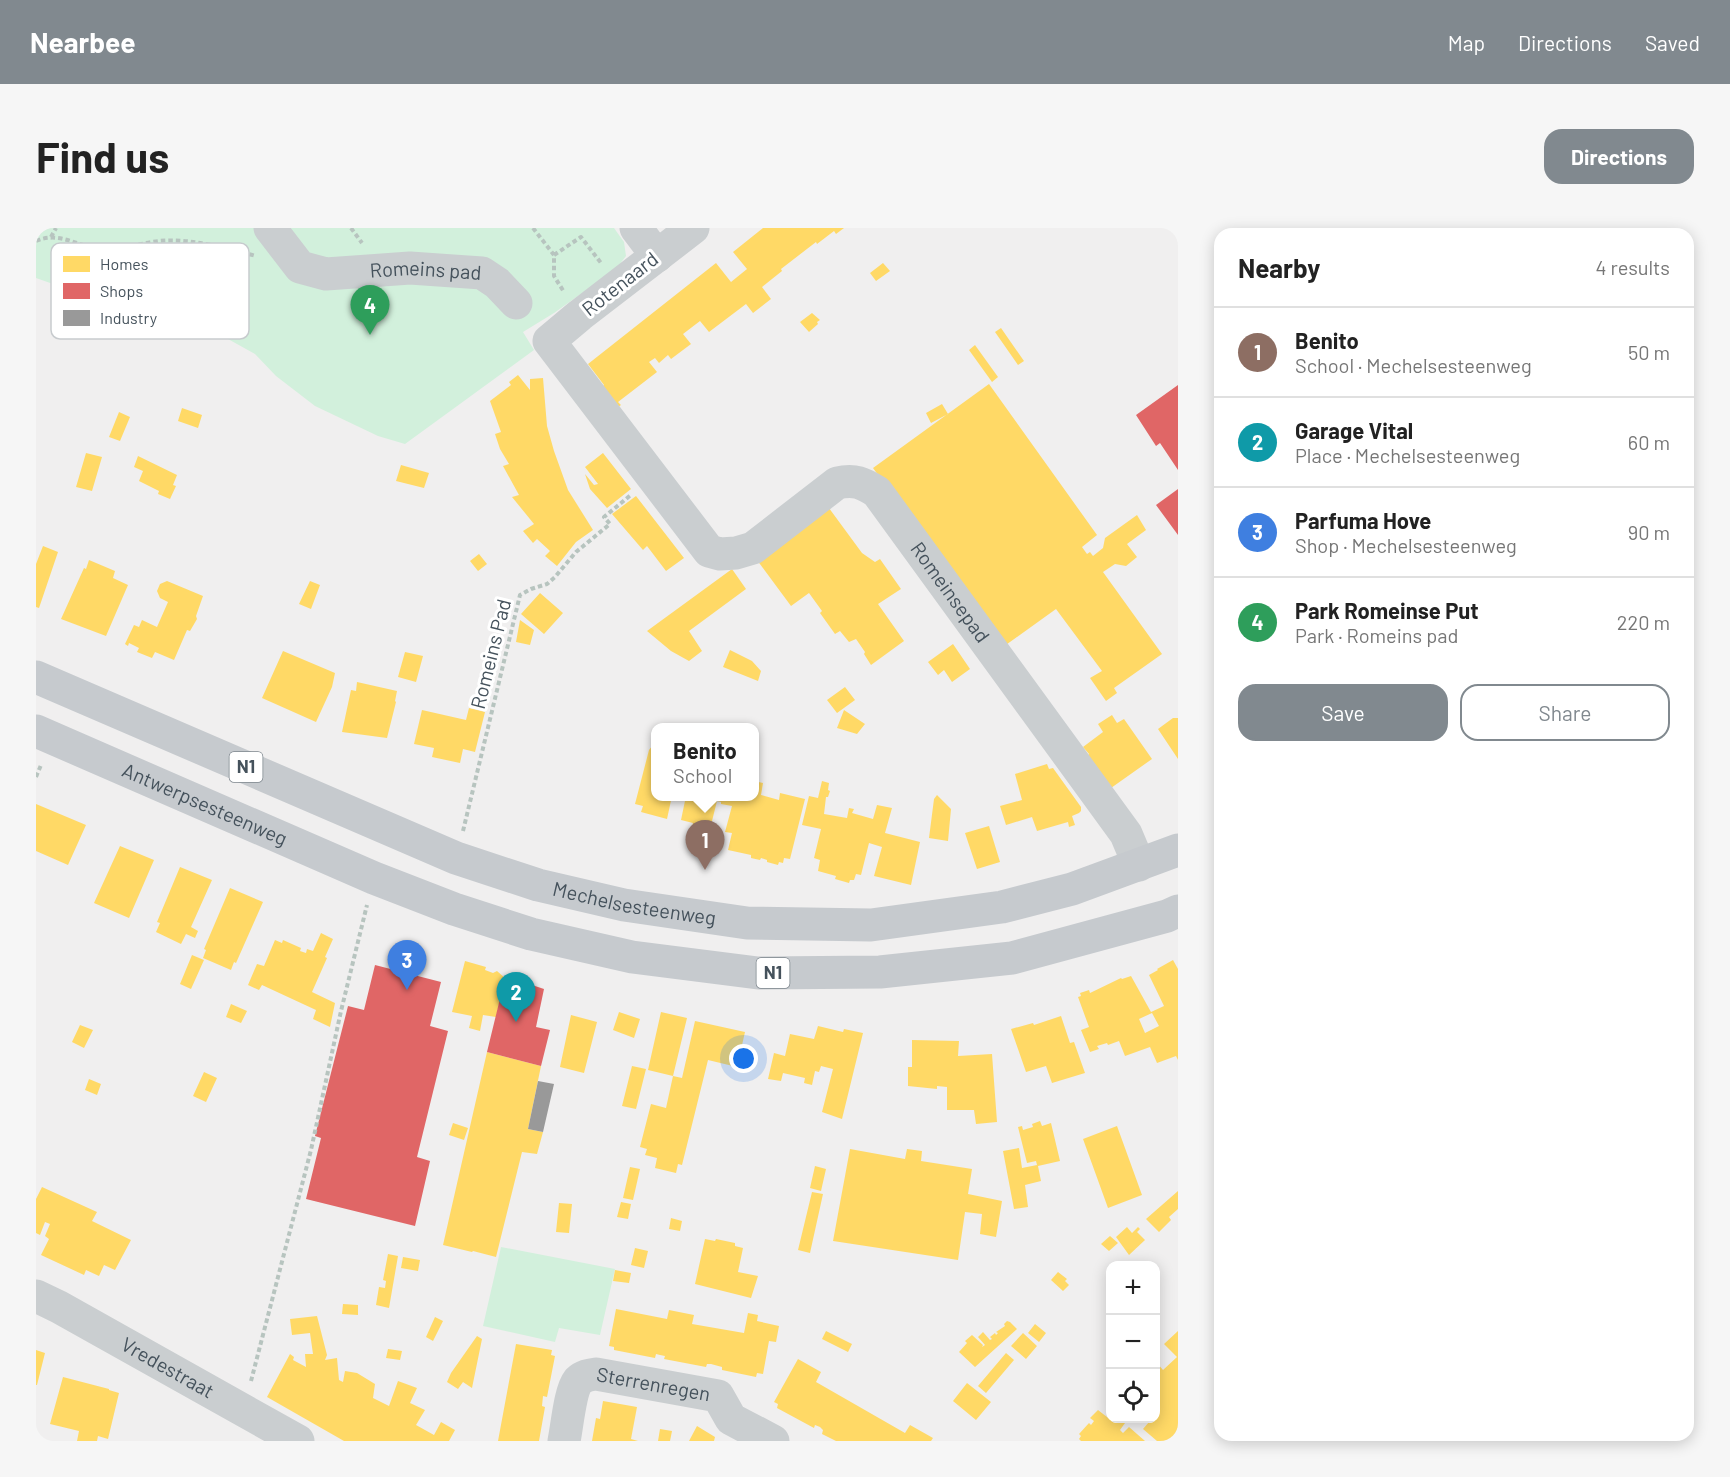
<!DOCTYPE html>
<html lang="en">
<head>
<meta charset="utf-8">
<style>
	:root { --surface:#fff; --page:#f6f6f6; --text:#222; --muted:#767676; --line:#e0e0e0; --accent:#81898f }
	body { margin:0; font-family:Barlow,sans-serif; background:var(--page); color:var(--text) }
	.controls { position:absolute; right:18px; bottom:18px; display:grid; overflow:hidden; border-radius:12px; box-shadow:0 3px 15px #0003 }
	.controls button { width:54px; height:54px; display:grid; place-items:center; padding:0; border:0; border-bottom:2px solid var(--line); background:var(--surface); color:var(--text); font:30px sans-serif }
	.you { position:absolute; left:708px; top:831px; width:21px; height:21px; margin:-15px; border:4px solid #fff; border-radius:50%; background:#1a73e8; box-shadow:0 0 0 9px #1a73e833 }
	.badge { display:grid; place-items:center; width:39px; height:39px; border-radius:50%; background:var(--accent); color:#fff; font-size:20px; font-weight:700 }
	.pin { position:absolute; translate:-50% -50px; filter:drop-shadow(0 2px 3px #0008) }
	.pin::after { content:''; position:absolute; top:32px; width:21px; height:18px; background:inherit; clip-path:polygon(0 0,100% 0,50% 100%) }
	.popup { position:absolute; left:615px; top:495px; width:108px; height:78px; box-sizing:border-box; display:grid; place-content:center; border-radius:12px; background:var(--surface); filter:drop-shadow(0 2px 4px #0005); font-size:20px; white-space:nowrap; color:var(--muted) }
	.popup b { font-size:22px; color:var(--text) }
	.popup::after { content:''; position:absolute; left:50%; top:100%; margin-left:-12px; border:12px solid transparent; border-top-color:var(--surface) }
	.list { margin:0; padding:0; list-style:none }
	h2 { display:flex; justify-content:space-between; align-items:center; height:78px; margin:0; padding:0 24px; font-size:26px }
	h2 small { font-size:20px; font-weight:400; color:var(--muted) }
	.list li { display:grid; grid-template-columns:39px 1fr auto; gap:18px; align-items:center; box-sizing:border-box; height:90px; padding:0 24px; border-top:2px solid var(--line) }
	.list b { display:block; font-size:22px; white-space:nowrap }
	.list p { margin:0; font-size:20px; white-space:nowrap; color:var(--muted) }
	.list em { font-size:20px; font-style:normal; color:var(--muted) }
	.actions { display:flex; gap:12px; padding:18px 24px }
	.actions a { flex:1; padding:14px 0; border:2px solid var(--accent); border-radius:18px; text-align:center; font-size:21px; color:var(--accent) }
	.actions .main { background:var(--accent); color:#fff }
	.icon { flex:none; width:33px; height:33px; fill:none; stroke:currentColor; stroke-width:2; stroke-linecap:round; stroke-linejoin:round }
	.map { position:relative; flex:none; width:1142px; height:1213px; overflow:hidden; border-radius:18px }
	header { display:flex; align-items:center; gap:36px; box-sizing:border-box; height:84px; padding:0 30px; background:var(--accent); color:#fff }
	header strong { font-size:28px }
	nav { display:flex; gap:33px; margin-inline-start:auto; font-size:21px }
	.intro { display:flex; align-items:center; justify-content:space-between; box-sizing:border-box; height:144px; padding:0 36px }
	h1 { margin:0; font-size:42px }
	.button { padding:15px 27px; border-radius:18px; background:var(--accent); color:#fff; font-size:21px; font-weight:700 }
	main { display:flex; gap:36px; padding:0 36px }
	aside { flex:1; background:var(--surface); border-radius:18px; box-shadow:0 3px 15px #0003 }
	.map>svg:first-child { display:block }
	.green { fill:#d2f0dc }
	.homes { fill:#ffd966; fill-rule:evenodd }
	.shops { fill:#e06666 }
	.industry { fill:#999 }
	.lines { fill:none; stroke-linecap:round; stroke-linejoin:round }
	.path { stroke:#b7c4bf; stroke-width:4; stroke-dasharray:4.5 3; stroke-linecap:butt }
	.minor { stroke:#caced0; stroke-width:33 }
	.major { stroke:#c6cace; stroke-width:33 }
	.labels { text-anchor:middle; stroke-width:6; stroke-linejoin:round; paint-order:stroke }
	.shield { fill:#fff; stroke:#7d868d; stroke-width:1.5 }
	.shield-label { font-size:18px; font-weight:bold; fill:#45525c }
	.street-label { font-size:20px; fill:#45525c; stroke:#fff }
	.key { fill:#fff; stroke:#c7cbce; stroke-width:1.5 }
	.key-label { font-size:16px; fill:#45525c }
</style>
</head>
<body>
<header>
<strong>Nearbee</strong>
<nav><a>Map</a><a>Directions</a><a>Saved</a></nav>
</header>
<div class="intro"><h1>Find us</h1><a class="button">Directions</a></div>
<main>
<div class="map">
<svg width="1142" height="1213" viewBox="0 0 1142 1213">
	<rect width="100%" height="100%" fill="#f0efef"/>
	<path class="green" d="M0,0H578L588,14L590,28L580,41L518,85L487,104L498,122L369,216L342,208L279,178L240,148L219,126L192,111L113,90L0,50Z
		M465,1019L579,1041L564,1107L523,1100L519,1114L447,1098Z"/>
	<path class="homes" d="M727,0H808L800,6L798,3L781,16L780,14L745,41L746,43L726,59L735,71L717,85L710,76L673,104L664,93L647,106L655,116L635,131L632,127L623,135L619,130L613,134L621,144L582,174L585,177L575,184L560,164L568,157L552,136L680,35L695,54L711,41L697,24Z
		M847,35L854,43L840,53L834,45Z
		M776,85L784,92L781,94L782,96L773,104L764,94Z
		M965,100L988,133L982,137L959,104Z
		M939,117L962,149L956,154L933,122Z
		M482,147L494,162V151L507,150L511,198L518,223L532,262L557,302L540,314L521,338L509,328L514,323L501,311L497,315L487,303L498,296L476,269L483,267L467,238L473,236L464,221L459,206L465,204L454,173L475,157L473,154Z
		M953,156L1061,307L1046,319L1051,326L1054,324L1057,328L1067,320L1069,310L1101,287L1110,302L1091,316L1101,329L1090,338L1079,336L1067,344L1126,426L1078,460L1081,465L1070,473L1054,450L1066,443L1020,381L967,419L837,240Z
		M906,176L912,186L895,195L890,185Z
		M146,180L166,187L162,200L142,193Z
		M83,184L94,189L84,213L73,209Z
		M50,225L66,229L56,263L40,259Z
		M567,225L595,261L571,280L554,261L549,246L558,257L562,256L549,239Z
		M102,228L141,247L137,257L140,258L134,271L122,266L123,263L103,253L107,243L98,239Z
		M365,237L393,245L388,260L360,253Z
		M600,268L648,330L630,343L611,318L607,322L576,286Z
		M790,276L826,325L839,334L844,331L865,361L842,376L868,413L835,437L828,426L829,424L820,411L813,414L804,403L799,406L784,385L786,383L773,365L755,378L718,328Z
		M7,318L22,324L3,380L0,379V336Z
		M443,326L451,336L442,343L434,333Z
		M53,332L79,343L77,350L92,357L70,408L25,391L48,340L50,341Z
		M696,341L710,361L653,403L666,423L653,433L635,423L611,403Z
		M131,353L167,368L160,388L161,391L154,403L151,402L138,432L119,424L116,430L101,424L103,420L93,415L92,418L89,416L98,397L103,399L106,392L121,399L132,374L124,370L121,363L124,356Z
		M274,353L284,357L275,381L263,376Z
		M504,365L527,385L508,406L485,386Z
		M484,392L498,402L494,417L480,414Z
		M917,416L934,441L916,454L908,442L902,447L892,434Z
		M694,422L716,433L725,443L722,453L687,439Z
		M247,423L299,445L296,459L280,494L226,470Z
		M369,424L387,428L380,454L362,449Z
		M321,454L361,463L359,473L360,474L351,510L306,504L315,462L320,463Z
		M809,459L819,472L801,485L791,472Z
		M433,480L449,484L439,524L427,521L424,535L396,529L398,520L378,516L386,482L430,492Z
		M808,482L829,496L821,506L801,500Z
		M1076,487L1081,495L1088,491L1116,531L1075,560L1051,528L1053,526L1047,519L1067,504L1062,496Z
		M1137,490H1142V531L1122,501Z
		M620,513V568H636L631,591L605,584L607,578L599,576L613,522Z
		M1011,536L1013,541L1017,540L1045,579V583L1043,585L1036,588L1039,597L1033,599L1032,594L1001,603L996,589L970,597L964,578L986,572L979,546Z
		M718,553L727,555L725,567L743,572L744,565L769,571L754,631L748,630L747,635L743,634L742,637L731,634V632L725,630L724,632L715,630V627L692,622L696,605L689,604L696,578L685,576V574L681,573L674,601L668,610L663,611L658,608L655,603L657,595L645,592L650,568H718Z
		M786,553L793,555L792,562L794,563L792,569H790L788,586L811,590L813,580L818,581L816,585L837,591L841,577L856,580L849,605L884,614L875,657L838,648L846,619L833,615L825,647L820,646L818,652H814L813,655L799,651L800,648L782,643L784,632L778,630L785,601L766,597L773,568L782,570Z
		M901,567L915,581L912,613L893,610L898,571Z
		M0,576L50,597L32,637L0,623Z
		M953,598L964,634L941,641L929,605Z
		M84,618L118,632L93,690L58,675Z
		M144,639L176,652L155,699L162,703L159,710L150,706L145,716L120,704L124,695L121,694Z
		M194,660L227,674L200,735L198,734L195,742L167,730L170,722L168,721Z
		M285,705L297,711L289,729L291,730L276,764L299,775L294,799L277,791L280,782L267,776L226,757L223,762L212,757L221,736L228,738L239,712L246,715L247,712L265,720L264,723L270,725L271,721L277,723Z
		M156,727L168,732L155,761L144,756Z
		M1137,732L1142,741V832L1140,828L1121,835L1114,819L1089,828L1083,813L1072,817L1071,815L1061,818L1063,821L1054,824L1045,802L1053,799L1042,769L1045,768L1044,765L1053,762L1054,765L1085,750L1086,751L1095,748L1115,784L1128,778L1113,747L1122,742L1121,741ZM1116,785L1123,798L1109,805L1103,791Z
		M429,733L450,739L449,742L457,745L461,743L469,750L460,789L447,787L444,803L433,800L436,788L416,784Z
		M195,776L211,783L205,795L190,789Z
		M583,784L604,791L598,810L577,802Z
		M625,784L651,790L637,848L646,850L659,793L709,804L701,839L672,832L646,937L642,936L640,945L619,940L621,930L609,927L611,921L604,919L615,876L630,880L637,848L612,842Z
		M535,787L561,794L548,845L524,839Z
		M1025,788L1034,815L1038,814L1049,845L1016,855L1010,838L990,844L975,801L997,795L998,797Z
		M44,797L57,802L48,820L36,814Z
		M782,798L807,804L808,801L827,805L806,891L786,884L797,841L785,838L783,844L779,843L776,857L768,855L769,850L747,845L745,853L732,851L738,825L749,828L754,806L778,811Z
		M876,812L923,813L922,828L956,826L961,894L940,896L938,882H911V859L901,858V861L872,858V839H876Z
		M451,824L505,838L492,901L507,904L501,926L486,924L460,1029L437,1023L436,1024L407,1017Z
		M596,838L610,841L600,881L586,878Z
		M168,844L181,850L170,874L157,868Z
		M53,851L65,856L61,867L49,862Z
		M1004,893L1006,898L1015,895L1024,933L1002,938L1005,953L989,957L992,979L978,981L967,923L983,920L986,940L1001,937L1000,933L991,935L982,899L986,898L987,902L997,899L996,896Z
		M417,895L432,900L428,912L413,907Z
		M1081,898L1106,967L1072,980L1047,911Z
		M814,921L869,931L871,921L886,923L885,933L936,941L932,966L966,973L960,1009L944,1006L946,986L929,984L922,1032L797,1013Z
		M779,938L790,941L785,963L774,960Z
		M594,939L604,941L597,972L587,970Z
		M6,959L61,984L56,993L95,1012L79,1042L68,1037L63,1048L50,1042L48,1047L5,1027L13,1011L9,1008L14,996L9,994L4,1007L0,1005V971Z
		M1142,963V981L1133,989L1135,992L1123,1004L1110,991Z
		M776,964L787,966L774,1025L762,1022Z
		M585,974L595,976L592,991L581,989Z
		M523,975L536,976L533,1005L520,1004Z
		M635,990L646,993L644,1003L633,1001Z
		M1091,999L1096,1005L1102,999L1104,1001L1101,1004L1109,1012L1093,1027L1080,1009Z
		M1074,1008L1082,1015L1073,1023L1065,1016Z
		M669,1011L679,1013L680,1011L699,1015V1018L707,1020L702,1044L722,1048L715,1070L659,1056Z
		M599,1020L612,1023L608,1040L595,1037Z
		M352,1026L362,1028L353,1080L340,1077L343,1059L349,1060L350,1053L347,1052Z
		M367,1029L384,1032L382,1043L365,1040Z
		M579,1042L595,1045L593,1055L577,1053Z
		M1022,1044L1031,1051L1029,1053L1033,1057L1027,1063L1015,1052Z
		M307,1076L322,1077V1087L306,1086Z
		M580,1081L631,1091L633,1082L658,1087L656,1096L708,1105L712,1085L722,1087L721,1093L743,1098L740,1114L733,1113L727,1146L721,1145L720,1149L686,1142V1139L675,1136H671L670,1139L628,1131L629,1128L624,1127L620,1126L619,1130L578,1122V1119L573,1118Z
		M281,1088L291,1127L289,1132L301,1130L303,1152L307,1154L309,1143L321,1145L339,1156L337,1170L353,1178L362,1153L381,1160L374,1175L389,1182L380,1197L398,1207L405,1194L419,1202L413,1213H308L231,1169L254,1126L258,1129L257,1132L270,1139L269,1126H277L274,1105L256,1107L254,1091Z
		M399,1089L407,1093L397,1113L390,1109Z
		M971,1093L974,1094L981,1101L939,1139L923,1124L931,1115L929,1113L936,1107L947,1117L946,1119L949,1117L942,1109L947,1104L954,1112L956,1111L954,1109L959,1105L960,1107L962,1105L960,1104L969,1098L968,1096Z
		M999,1096L1010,1105L1003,1114L992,1105Z
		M790,1103L816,1116L812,1124L786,1111Z
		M1142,1103V1209L1139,1213H1121L1107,1201L1113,1194L1108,1191L1120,1190V1137L1121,1135L1127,1142L1141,1129L1128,1116Z
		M987,1105L1001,1118L990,1131L975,1118Z
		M441,1108L446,1111L436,1160L427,1154L422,1161L411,1154L415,1145Z
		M480,1116L516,1122L515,1127L519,1128L511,1169L507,1168L506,1178L509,1179L503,1213H462Z
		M352,1121L366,1123L364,1132L350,1130Z
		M0,1122L9,1125L1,1157H0Z
		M970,1125L978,1132L950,1165L942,1158Z
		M762,1131L785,1144L780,1154L869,1205L874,1197L897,1210L895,1213H800L786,1206L787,1202L784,1199L779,1197L778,1200L741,1180L742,1176L738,1174Z
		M27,1149L73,1161V1162L83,1165L72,1211L62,1208L61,1213H41L43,1203L14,1196Z
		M931,1155L955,1174L940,1192L917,1173Z
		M567,1173L601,1179L595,1211L602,1213H556L560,1190L564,1191Z
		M1062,1182L1076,1193L1078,1191H1084L1089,1195L1084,1202L1087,1205L1093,1199L1109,1213H1045L1043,1211L1045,1208L1043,1206L1053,1195L1055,1197L1058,1193L1054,1190Z
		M661,1198L679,1209L678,1213H653Z
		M624,1201L636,1203L634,1213H622Z"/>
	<path class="shops" d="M1142,157V242L1124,215L1120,218L1100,187Z
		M1142,261V307L1120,277Z
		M339,737L405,754L394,798L412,803L381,929L394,933L379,998L270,971L285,910L279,908L312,778L328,782Z
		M469,750L485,754L488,752L494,753L496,757L508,761L500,799L514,802L505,838L451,824Z"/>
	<path class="industry" d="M502,853L518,856L507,904L492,901Z"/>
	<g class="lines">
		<path class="path" d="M315,0L326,15
			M497,0L518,27V48L528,64
			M15,9L20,0
			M0,13C23,3 41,18 63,21C84,23 103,15 123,13C156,10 189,20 220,28
			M518,27L545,9L565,35
			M0,549L5,537
			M427,603L484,367L495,361L511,356L519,349L540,324L574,296L568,289L596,266
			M215,1153L275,922L305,783L331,677"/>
		<g class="minor">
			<path id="s1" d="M234,0L264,39L290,46L374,40L446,45L461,55L480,75"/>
			<path d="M600,0L621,28"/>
			<path id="s2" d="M657,0L544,87L513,113L673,323L684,326L700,325L717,320L801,255C819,251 827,255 841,264L1090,606L1103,637"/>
			<path id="s3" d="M0,1068L23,1079L262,1213"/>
			<path id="s4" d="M528,1213C531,1199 534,1163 542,1153C547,1148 553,1147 560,1146L682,1168L695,1191L737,1213"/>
		</g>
		<g class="major">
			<path id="s5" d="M0,449L420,630L502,657L588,677L711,695L835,697L966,679L1036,661L1142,622"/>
			<path id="s6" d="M0,503L338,650L418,681L495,706L596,729L722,745L844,744L976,730L1131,688L1142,683"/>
		</g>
	</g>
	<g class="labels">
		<g class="shield">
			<rect x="193.5" y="524" width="33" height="30" rx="4.5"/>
			<rect x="720.5" y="730" width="33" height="30" rx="4.5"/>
		</g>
		<g class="shield-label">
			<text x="210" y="545">N1</text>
			<text x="737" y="751">N1</text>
		</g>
		<g class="street-label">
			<text dy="7" stroke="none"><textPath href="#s1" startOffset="176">Romeins pad</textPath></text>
			<text transform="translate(584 56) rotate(-38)" y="7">Rotenaard</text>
			<text dy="7" stroke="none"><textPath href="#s2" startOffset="765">Romeinsepad</textPath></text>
			<text transform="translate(455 426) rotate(-76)" y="7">Romeins Pad</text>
			<text dy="7" stroke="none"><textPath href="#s6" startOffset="184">Antwerpsesteenweg</textPath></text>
			<text dy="7" stroke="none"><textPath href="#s5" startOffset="642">Mechelsesteenweg</textPath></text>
			<text dy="7" stroke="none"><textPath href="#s3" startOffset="150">Vredestraat</textPath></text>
			<text dy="7" stroke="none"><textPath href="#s4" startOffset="140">Sterrenregen</textPath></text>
		</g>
	</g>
	<rect x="15" y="15" width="198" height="96" rx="9" class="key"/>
	<rect x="27" y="28" width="27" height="16" fill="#ffd966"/>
	<rect x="27" y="55" width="27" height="16" fill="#e06666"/>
	<rect x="27" y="82" width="27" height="16" fill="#999"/>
	<g class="key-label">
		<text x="64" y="42">Homes</text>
		<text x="64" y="69">Shops</text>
		<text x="64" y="96">Industry</text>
	</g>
</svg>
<div class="controls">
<button>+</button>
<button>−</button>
<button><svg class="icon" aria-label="locate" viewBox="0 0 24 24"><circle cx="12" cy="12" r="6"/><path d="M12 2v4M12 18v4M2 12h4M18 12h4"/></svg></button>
</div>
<div class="you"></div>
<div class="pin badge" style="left:669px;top:642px;background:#8d6e63">1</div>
<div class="popup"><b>Benito</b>School</div>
<div class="pin badge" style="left:480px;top:794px;background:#0f9aa8">2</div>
<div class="pin badge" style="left:371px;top:762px;background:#3f7fe0">3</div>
<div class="pin badge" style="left:334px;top:107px;background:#2e9e5b">4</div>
</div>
<aside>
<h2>Nearby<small>4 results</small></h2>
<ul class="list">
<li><span class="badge" style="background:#8d6e63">1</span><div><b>Benito</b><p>School · Mechelsesteenweg</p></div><em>50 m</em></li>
<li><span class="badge" style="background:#0f9aa8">2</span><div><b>Garage Vital</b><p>Place · Mechelsesteenweg</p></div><em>60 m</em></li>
<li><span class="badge" style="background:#3f7fe0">3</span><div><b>Parfuma Hove</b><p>Shop · Mechelsesteenweg</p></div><em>90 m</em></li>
<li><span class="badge" style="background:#2e9e5b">4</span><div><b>Park Romeinse Put</b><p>Park · Romeins pad</p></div><em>220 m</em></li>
</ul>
<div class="actions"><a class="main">Save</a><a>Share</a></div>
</aside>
</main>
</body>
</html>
